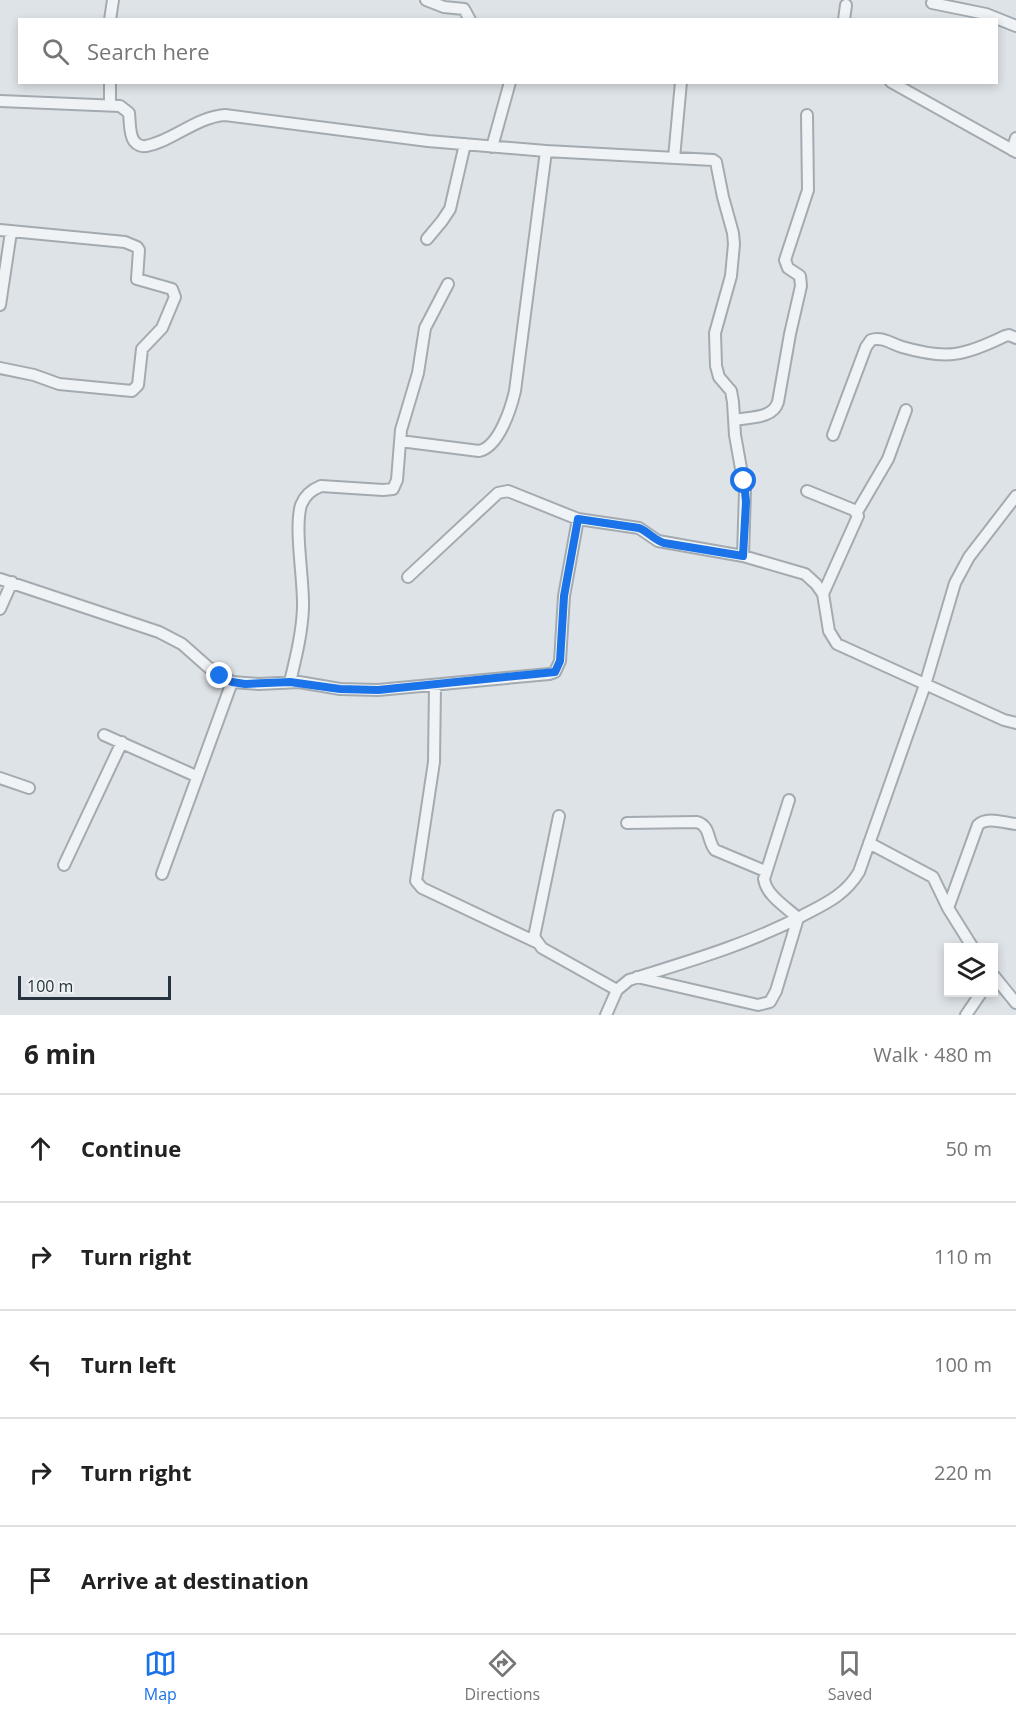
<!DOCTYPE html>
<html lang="en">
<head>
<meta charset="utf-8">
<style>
	:root { --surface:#fff; --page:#f2f2f2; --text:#222; --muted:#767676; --line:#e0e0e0; --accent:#1a73e8 }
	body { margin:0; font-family:"Open Sans",sans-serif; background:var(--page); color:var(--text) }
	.controls { position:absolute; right:18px; bottom:18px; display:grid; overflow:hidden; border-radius:0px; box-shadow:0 3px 9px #0003 }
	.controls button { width:54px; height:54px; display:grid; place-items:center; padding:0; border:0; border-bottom:2px solid var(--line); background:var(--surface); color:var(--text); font:30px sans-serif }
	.scale { position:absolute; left:18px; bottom:15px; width:153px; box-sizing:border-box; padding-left:6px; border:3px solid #27333e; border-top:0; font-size:16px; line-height:21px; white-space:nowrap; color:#27333e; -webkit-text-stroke:4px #edf2f5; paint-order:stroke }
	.stop { position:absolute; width:18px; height:18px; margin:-14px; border:4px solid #1a73e8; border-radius:50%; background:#fff }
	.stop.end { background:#1a73e8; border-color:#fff; box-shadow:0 2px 6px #0008 }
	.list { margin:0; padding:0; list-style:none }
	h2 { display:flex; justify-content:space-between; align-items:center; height:78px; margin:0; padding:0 24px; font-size:26px }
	h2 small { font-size:20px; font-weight:400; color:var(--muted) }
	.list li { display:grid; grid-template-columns:39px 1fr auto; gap:18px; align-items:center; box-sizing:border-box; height:108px; padding:0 24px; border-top:2px solid var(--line) }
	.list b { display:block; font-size:22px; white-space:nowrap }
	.list em { font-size:20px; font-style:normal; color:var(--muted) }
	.icon { flex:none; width:33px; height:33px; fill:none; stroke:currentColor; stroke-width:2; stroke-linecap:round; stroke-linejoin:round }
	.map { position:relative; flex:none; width:1016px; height:1015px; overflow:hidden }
	.search { position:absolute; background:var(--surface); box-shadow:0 3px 9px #0003; left:18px; right:18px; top:18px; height:66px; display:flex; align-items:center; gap:15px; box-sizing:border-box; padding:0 21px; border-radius:0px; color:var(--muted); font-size:22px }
	.sheet { height:618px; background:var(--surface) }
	nav { display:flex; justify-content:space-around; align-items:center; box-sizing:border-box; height:84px; border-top:2px solid var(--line); background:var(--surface); font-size:16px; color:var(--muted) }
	nav a { display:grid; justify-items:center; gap:3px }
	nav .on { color:var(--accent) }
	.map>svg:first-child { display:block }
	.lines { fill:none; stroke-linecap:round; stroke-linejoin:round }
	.minor-casing { stroke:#a3abb1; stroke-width:14 }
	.minor { stroke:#f0f3f6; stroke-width:10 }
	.route { stroke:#1a73e8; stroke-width:8 }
</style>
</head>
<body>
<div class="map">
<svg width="1016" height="1015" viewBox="0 0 1016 1015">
	<rect width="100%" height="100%" fill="#dee3e7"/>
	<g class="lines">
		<g class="minor-casing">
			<path id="minor" d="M426,0L444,7L464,9L470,20
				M932,3L986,14L1016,26
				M110,20L113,0
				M844,20L846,5
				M110,82V105
				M891,82L1016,152
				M0,101L120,106L129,113C130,121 129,134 134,141C137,145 142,147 146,146C173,141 196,117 225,115L428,141L546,151L713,160L716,162L723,197L733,233L734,244L731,276L715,333L716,366L719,377L731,391L733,402L735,435L745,491L743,556
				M492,147L510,82
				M1012,150L1016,138
				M674,158L681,82
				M0,230L125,242L137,247L139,250L137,279L172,289L175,297L162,328L142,349L138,385L132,391L59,384L34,375L0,368
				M427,239L442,221L450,209L465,144
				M0,305L11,232
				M734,420C749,417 773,419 778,402L790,334L801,286L800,276L788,268L785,260L808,190L807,115
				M833,435L866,347L871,340C882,336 892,344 902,347C947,360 964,356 1005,336L1009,335L1016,338
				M400,441L479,451C499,447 511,408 515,391L546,151
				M807,491L854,510L858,516L823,594
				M857,512L888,459L906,410
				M408,577L498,493L508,491L578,519L639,528L658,541L743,556L805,574L816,584L823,594L829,631L837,644L1004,720L1016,723
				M0,579L159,632L182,644L208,667L232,682L259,684L299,682L340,689L378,690L549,674L555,672L560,661L564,596L578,519
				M0,609L12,582
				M290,682C296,657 302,633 303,608C304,580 294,529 301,505C305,495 311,490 321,486L383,490L393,489L397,480L401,430L418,373L425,328L448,284
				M435,685L434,762L416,881L422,888L536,942
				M104,735L196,776
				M0,778L29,788
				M559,816L534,937L542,948L617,990
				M627,823L697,822C711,826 707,841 715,850L765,871
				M869,843L933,877L948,908L973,948
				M64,865L122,742
				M162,874L232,682
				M948,908L978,825C987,816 1004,823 1016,824
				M994,976L1016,1003
				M637,977L758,1005L770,1002L776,991L798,918C786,907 766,895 764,879L789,800
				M606,1015L617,990L629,980C686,962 743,946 798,918C822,905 844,897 859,872L925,685L955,583L969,557L1016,496
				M966,1015L981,993"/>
		</g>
		<use href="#minor" class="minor"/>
	</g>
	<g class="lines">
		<path class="route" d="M220,676L232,682L245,684L290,682L340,689L378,690L555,672L560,661L564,596L578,519L639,528C649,532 654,540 664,543L743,556L746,502L744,481"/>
	</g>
</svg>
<div class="controls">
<button><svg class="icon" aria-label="layers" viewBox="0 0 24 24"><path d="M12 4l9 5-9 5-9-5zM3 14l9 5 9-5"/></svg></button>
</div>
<div class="scale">100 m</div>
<div class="stop" style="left:744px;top:481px"></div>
<div class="stop end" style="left:220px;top:676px"></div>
<div class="search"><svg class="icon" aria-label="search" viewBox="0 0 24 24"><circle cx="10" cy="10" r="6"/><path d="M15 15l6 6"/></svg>Search here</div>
</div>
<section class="sheet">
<h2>6 min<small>Walk · 480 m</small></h2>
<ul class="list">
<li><svg class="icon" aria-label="ahead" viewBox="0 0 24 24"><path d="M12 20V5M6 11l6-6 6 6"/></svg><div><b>Continue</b></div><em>50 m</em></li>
<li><svg class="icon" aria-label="right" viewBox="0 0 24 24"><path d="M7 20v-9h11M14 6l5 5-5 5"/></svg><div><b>Turn right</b></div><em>110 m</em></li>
<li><svg class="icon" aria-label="left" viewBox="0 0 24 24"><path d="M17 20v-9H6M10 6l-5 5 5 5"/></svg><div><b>Turn left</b></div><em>100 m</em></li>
<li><svg class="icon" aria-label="right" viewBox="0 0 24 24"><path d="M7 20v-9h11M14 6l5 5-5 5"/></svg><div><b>Turn right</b></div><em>220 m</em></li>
<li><svg class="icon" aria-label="arrive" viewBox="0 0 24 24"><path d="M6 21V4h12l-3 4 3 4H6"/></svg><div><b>Arrive at destination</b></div></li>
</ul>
</section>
<nav>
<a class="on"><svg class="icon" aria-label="map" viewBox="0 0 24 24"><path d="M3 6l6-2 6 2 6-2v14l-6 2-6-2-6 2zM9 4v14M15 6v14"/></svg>Map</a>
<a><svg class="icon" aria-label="directions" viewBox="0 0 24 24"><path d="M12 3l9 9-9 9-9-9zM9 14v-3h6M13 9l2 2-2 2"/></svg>Directions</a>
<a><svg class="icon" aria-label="saved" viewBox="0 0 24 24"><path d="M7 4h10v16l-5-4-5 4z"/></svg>Saved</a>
</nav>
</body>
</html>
